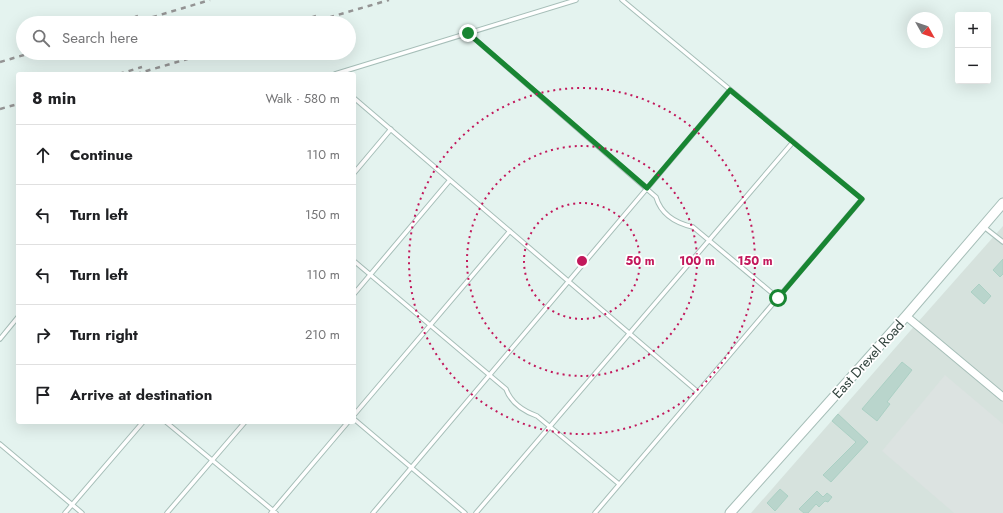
<!DOCTYPE html>
<html lang="en">
<head>
<meta charset="utf-8">
<style>
	:root { --surface:#fff; --page:#f2f2f2; --text:#202124; --muted:#757577; --line:#e0e0e0 }
	body { margin:0; font-family:Jost,sans-serif; background:var(--page); color:var(--text) }
	.controls { position:absolute; right:12px; top:12px; display:grid; overflow:hidden; border-radius:4px; box-shadow:0 4px 16px #0002 }
	.controls button { width:36px; height:36px; display:grid; place-items:center; padding:0; border:0; border-bottom:1px solid var(--line); background:var(--surface); color:var(--text); font:20px sans-serif }
	.compass { position:absolute; left:907px; top:12px; width:36px; height:36px; border-radius:50%; background:var(--surface); box-shadow:0 4px 16px #0002; rotate:130deg }
	.stop { position:absolute; width:12px; height:12px; margin:-9px; border:3px solid #188532; border-radius:50%; background:#fff }
	.stop.end { background:#188532; border-color:#fff; box-shadow:0 1px 4px #0008 }
	.list { margin:0; padding:0; list-style:none }
	h2 { display:flex; justify-content:space-between; align-items:center; height:52px; margin:0; padding:0 16px; font-size:17px }
	h2 small { font-size:13px; font-weight:400; color:var(--muted) }
	.list li { display:grid; grid-template-columns:26px 1fr auto; gap:12px; align-items:center; box-sizing:border-box; height:60px; padding:0 16px; border-top:1px solid var(--line) }
	.list b { display:block; font-size:15px; white-space:nowrap }
	.list em { font-size:13px; font-style:normal; color:var(--muted) }
	.icon { flex:none; width:22px; height:22px; fill:none; stroke:currentColor; stroke-width:2; stroke-linecap:round; stroke-linejoin:round }
	.map { position:relative; flex:none; width:1003px; height:513px; overflow:hidden }
	.search { position:absolute; background:var(--surface); box-shadow:0 4px 16px #0002; left:16px; top:16px; width:340px; height:44px; display:flex; align-items:center; gap:10px; box-sizing:border-box; padding:0 14px; border-radius:22px; color:var(--muted); font-size:15px }
	.panel { position:absolute; background:var(--surface); box-shadow:0 4px 16px #0002; left:16px; top:72px; width:340px; height:352px; border-radius:4px }
	.map>svg:first-child { display:block }
	.industrial { fill:#d6e2dd }
	.parking { fill:#dce3e1 }
	.building { fill:#b9d5cc; stroke:#abd0c4 }
	.lines { fill:none; stroke-linecap:round; stroke-linejoin:round }
	.service-casing { stroke:#a6beb8; stroke-width:5.5 }
	.minor-casing { stroke:#a6beb8; stroke-width:9 }
	.tertiary-casing { stroke:#a6beb8; stroke-width:11 }
	.service { stroke:#fff; stroke-width:3.5 }
	.minor { stroke:#fff; stroke-width:7 }
	.tertiary { stroke:#fff; stroke-width:9 }
	.rail { stroke:#949494; stroke-width:2.5; stroke-dasharray:5 5; stroke-linecap:butt }
	.route { stroke:#188532; stroke-width:5 }
	.ring { fill:none; stroke:#c2185b; stroke-width:2; stroke-dasharray:2 4 }
	.labels { text-anchor:middle; stroke-width:3.5; stroke-linejoin:round; paint-order:stroke }
	.street-label { font-size:14px; fill:#33453f; stroke:#fff }
	.centre { fill:#c2185b; stroke:#fff; stroke-width:2 }
	.ring-label { font-size:12px; text-anchor:middle; font-weight:bold; fill:#c2185b; stroke:#fff; stroke-width:3.5; stroke-linejoin:round; paint-order:stroke }
</style>
</head>
<body>
<div class="map">
<svg width="1003" height="513" viewBox="0 0 1003 513">
	<rect width="100%" height="100%" fill="#e4f3ef"/>
	<path class="industrial" d="M1003,226V513H751L903,339Z"/>
	<path class="parking" d="M945,375L1003,424V513H954L882,451Z"/>
	<path class="building" d="M1003,259V274L1000,277L993,270Z
		M979,284L991,296L984,304L971,292Z
		M902,362L912,370L887,402L890,404L877,421L862,409Z
		M838,414L868,442L831,482L823,475L856,442L832,421Z
		M780,489L788,496L775,511L767,503Z
		M817,491L823,497L827,493L832,497L828,502L825,501L819,507L816,504L808,513H804L799,509Z"/>
	<g class="lines">
		<g class="service-casing">
			<path id="service" d="M468,33L656,197C661,214 675,223 693,227L778,298
				M335,74L576,0
				M354,98L698,392
				M354,173L391,129
				M984,227L1003,242
				M354,261L506,389C511,403 523,411 537,416L619,484
				M354,294L450,180
				M0,339L18,317
				M354,415L510,231
				M354,419L465,513
				M166,422L276,513
				M0,444L82,513
				M65,513L143,422
				M167,513L245,422
				M271,513L348,422
				M373,513L730,90
				M476,513L793,142
				M595,513L862,199L622,0"/>
		</g>
		<g class="minor-casing">
			<path id="minor" d="M906,316L1003,397"/>
		</g>
		<g class="tertiary-casing">
			<path id="tertiary" d="M730,513L906,316L1003,203"/>
		</g>
		<use href="#service" class="service"/>
		<use href="#minor" class="minor"/>
		<use href="#tertiary" class="tertiary"/>
		<path class="rail" d="M116,23L138,16
			M133,23L210,0
			M293,23L316,16
			M310,23L389,0
			M0,62L31,53
			M119,74L142,67
			M136,74L208,53
			M0,109L18,104"/>
	</g>
	<g class="lines">
		<path class="route" d="M468,33L647,188L730,90L862,199L778,298"/>
	</g>
	<g class="ring">
		<circle cx="582" cy="261" r="58"/>
		<circle cx="582" cy="261" r="115"/>
		<circle cx="582" cy="261" r="173"/>
	</g>
	<g class="labels">
		<g class="street-label">
			<text transform="translate(868 359) rotate(-48)" y="5">East Drexel Road</text>
		</g>
	</g>
	<circle cx="582" cy="261" r="6" class="centre"/>
	<g class="ring-label">
		<text x="640" y="265">50 m</text>
		<text x="697" y="265">100 m</text>
		<text x="755" y="265">150 m</text>
	</g>
</svg>
<div class="controls">
<button>+</button>
<button>−</button>
</div>
<svg class="compass" viewBox="-18 -18 36 36"><path d="M0-13l5 13h-10z" fill="#e53935"/><path d="M0 13l5-13h-10z" fill="#757577"/></svg>
<div class="stop" style="left:778px;top:298px"></div>
<div class="stop end" style="left:468px;top:33px"></div>
<div class="search"><svg class="icon" aria-label="search" viewBox="0 0 24 24"><circle cx="10" cy="10" r="6"/><path d="M15 15l6 6"/></svg>Search here</div>
<section class="panel">
<h2>8 min<small>Walk · 580 m</small></h2>
<ul class="list">
<li><svg class="icon" aria-label="ahead" viewBox="0 0 24 24"><path d="M12 20V5M6 11l6-6 6 6"/></svg><div><b>Continue</b></div><em>110 m</em></li>
<li><svg class="icon" aria-label="left" viewBox="0 0 24 24"><path d="M17 20v-9H6M10 6l-5 5 5 5"/></svg><div><b>Turn left</b></div><em>150 m</em></li>
<li><svg class="icon" aria-label="left" viewBox="0 0 24 24"><path d="M17 20v-9H6M10 6l-5 5 5 5"/></svg><div><b>Turn left</b></div><em>110 m</em></li>
<li><svg class="icon" aria-label="right" viewBox="0 0 24 24"><path d="M7 20v-9h11M14 6l5 5-5 5"/></svg><div><b>Turn right</b></div><em>210 m</em></li>
<li><svg class="icon" aria-label="arrive" viewBox="0 0 24 24"><path d="M6 21V4h12l-3 4 3 4H6"/></svg><div><b>Arrive at destination</b></div></li>
</ul>
</section>
</div>
</body>
</html>
